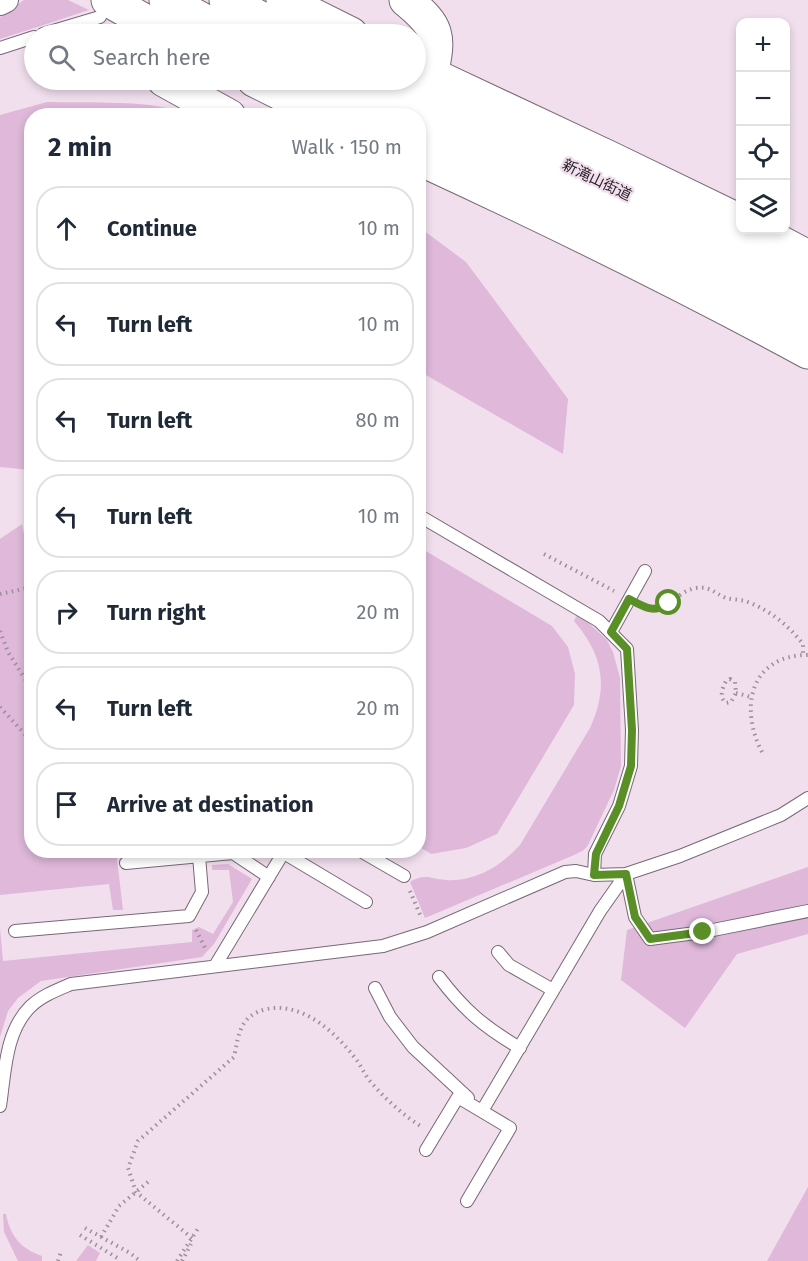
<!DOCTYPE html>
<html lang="en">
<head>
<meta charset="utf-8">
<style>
	:root { --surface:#fff; --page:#f6f6f7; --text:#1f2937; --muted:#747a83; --line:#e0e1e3 }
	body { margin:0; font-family:"Fira Sans","Noto Sans JP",sans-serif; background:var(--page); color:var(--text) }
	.controls { position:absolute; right:18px; top:18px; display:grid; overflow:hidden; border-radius:12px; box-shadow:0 3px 9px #0003 }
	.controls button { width:54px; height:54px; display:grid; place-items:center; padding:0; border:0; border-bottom:2px solid var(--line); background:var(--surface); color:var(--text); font:30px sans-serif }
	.stop { position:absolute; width:18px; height:18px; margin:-14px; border:4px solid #5a8f28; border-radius:50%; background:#fff }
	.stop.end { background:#5a8f28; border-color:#fff; box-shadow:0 2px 6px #0008 }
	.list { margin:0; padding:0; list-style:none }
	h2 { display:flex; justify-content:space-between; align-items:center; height:78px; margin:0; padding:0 24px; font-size:26px }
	h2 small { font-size:20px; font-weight:400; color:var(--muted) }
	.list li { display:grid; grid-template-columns:39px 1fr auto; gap:18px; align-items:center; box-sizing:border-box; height:84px; margin:0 12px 12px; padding:0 12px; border:2px solid var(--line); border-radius:24px }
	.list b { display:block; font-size:22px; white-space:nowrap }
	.list em { font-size:20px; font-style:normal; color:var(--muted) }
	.icon { flex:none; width:33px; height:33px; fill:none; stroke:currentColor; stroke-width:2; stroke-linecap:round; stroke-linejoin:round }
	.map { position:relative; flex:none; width:808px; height:1261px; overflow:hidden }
	.search { position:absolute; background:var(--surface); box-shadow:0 3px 9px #0003; left:24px; top:24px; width:402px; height:66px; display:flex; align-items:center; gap:15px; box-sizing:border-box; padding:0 21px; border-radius:33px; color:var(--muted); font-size:22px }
	.panel { position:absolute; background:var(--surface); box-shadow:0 3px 9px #0003; left:24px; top:108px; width:402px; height:750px; border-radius:24px }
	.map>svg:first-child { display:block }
	.green { fill:#dfb8da }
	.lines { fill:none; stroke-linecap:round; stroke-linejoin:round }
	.lane-casing { stroke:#786876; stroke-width:14 }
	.street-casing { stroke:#786876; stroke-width:26 }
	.secondary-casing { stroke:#786876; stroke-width:35 }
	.path { stroke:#9c8f9a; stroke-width:4; stroke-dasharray:1.5 4.5; stroke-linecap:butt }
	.lane { stroke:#fff; stroke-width:12 }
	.street { stroke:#fff; stroke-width:24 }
	.secondary { stroke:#fff; stroke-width:33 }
	.path-bridge { stroke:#9c8f9a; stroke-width:4; stroke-dasharray:1.5 4.5; stroke-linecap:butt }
	.route { stroke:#5a8f28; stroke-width:8 }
	.labels { text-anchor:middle; stroke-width:4.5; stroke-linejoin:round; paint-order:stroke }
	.street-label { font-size:15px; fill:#251e24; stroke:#f1dfee }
</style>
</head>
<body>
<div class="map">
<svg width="808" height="1261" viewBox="0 0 808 1261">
	<rect width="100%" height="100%" fill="#f1dfee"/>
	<path class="green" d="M24,0H68L89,10L0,39V17Z
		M47,102C86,103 156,99 190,115L32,116L31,470L0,467V115Z
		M419,227L466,262L568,399L563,454L419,371Z
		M22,524L27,550L26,583L32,611V850L116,851L123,910H113L109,884L0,895V539Z
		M419,547L552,626L568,647L575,674L574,705L497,834L466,848L431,854L418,846Z
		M578,613L607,640L613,652L620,678L621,766L614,790L588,845L584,850L574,855L425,918L410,882C426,873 429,879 446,880C475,882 501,866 520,845L590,728C609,686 603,655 574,621Z
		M228,864L252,879L214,944L202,957L41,981L18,998L8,1011L0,1037V928L3,961L192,942V930L199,927L213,934L233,902L229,870H212V865Z
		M808,867V934L737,954L685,1028L621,980L627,930Z
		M808,1187V1261H767Z
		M3,1214H6C10,1236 21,1249 42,1256V1261H18L4,1232Z
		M88,1245L100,1253L96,1261H76Z"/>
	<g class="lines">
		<g class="lane-casing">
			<path id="lane" d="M43,34L100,17
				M0,48L34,37
				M418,515L599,621L627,649L632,730L631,766L619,806L595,854L594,875
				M611,632L645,571
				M359,850L404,876
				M284,853L366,902
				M126,863L233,853L269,877
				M15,931L189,916L202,892L199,856
				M498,952L509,965L553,990
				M215,966L285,850
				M439,977C464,1010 484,1027 520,1048
				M375,988L390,1017L413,1047L468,1098
				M0,1106C5,1073 5,1032 30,1007C41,996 57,990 71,984L383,946L427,932L565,872L576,871L594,875L626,874L635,917L650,939L703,932L808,911
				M482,1111L600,911L626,874L680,856L781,815L808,798
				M426,1150L458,1097L510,1128L467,1201"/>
		</g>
		<g class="street-casing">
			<path id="street" d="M0,3L6,0"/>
		</g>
		<g class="secondary-casing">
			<path id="secondary" d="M108,0L168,34
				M166,0L229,34
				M226,0L291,34
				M283,0L351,34
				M406,0C439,27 440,35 431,75
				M416,67L612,159L740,221
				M164,80L229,116
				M254,80L326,116
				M316,80L389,116
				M382,80L655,208L808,288
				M418,129C551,189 681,252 808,322
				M418,158C550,219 681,283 808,352
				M757,230L808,257"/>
		</g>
		<path class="path" d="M544,554L614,591
			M0,594L32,587
			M642,606C665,618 675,591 696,588C710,586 714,593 726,598C733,600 741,599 748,602C771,611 789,626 803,644V655
			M0,631L8,652L32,690
			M730,679L735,682L736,693L731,702L726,703C719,697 722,689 726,681Z
			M736,693L751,697
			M0,707L32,742
			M762,752C739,708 750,655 808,655
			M410,891L421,917
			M196,930L206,950
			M85,1228L130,1253L140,1261
			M101,1237L119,1206L148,1182
			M192,1238L136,1192L128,1168L138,1141L234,1057C239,1033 240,1015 267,1009C303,1002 335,1032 355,1058C361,1065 364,1074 370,1081C385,1099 403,1115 422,1127
			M58,1261L61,1252
			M177,1261L199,1227
			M182,1261L191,1244"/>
		<use href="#lane" class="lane"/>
		<use href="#street" class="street"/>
		<use href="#secondary" class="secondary"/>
		<path class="path-bridge" d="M80,1235L119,1259L118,1261"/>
	</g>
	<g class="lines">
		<path class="route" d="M669,603C654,614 644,607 629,599L611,632L627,649L632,730L631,766L619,806L596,854L594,875L626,874L635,917L650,939L703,932"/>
	</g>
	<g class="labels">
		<g class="street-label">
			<text transform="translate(597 180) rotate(26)" y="5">新滝山街道</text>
		</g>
	</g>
</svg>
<div class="controls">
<button>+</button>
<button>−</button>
<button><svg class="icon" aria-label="locate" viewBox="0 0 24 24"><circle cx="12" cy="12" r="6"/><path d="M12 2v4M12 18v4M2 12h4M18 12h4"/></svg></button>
<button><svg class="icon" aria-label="layers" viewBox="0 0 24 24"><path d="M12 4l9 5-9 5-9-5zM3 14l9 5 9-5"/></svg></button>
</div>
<div class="stop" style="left:669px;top:603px"></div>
<div class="stop end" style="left:703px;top:932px"></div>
<div class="search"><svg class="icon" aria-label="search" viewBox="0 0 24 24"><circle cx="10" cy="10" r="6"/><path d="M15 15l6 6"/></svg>Search here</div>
<section class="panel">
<h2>2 min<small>Walk · 150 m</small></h2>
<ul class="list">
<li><svg class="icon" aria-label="ahead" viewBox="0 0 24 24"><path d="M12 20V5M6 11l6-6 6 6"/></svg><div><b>Continue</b></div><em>10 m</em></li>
<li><svg class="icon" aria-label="left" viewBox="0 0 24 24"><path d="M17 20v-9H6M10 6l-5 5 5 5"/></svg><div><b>Turn left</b></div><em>10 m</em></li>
<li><svg class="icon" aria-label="left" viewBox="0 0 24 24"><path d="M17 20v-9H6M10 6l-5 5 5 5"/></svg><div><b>Turn left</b></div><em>80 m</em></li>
<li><svg class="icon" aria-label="left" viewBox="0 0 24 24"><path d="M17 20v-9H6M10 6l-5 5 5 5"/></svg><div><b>Turn left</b></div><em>10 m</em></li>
<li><svg class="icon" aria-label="right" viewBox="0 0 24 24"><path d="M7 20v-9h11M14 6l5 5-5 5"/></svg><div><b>Turn right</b></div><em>20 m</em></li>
<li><svg class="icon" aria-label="left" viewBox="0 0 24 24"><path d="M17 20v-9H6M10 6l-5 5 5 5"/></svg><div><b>Turn left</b></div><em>20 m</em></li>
<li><svg class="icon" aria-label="arrive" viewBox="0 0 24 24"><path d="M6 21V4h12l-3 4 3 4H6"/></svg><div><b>Arrive at destination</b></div></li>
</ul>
</section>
</div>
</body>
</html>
